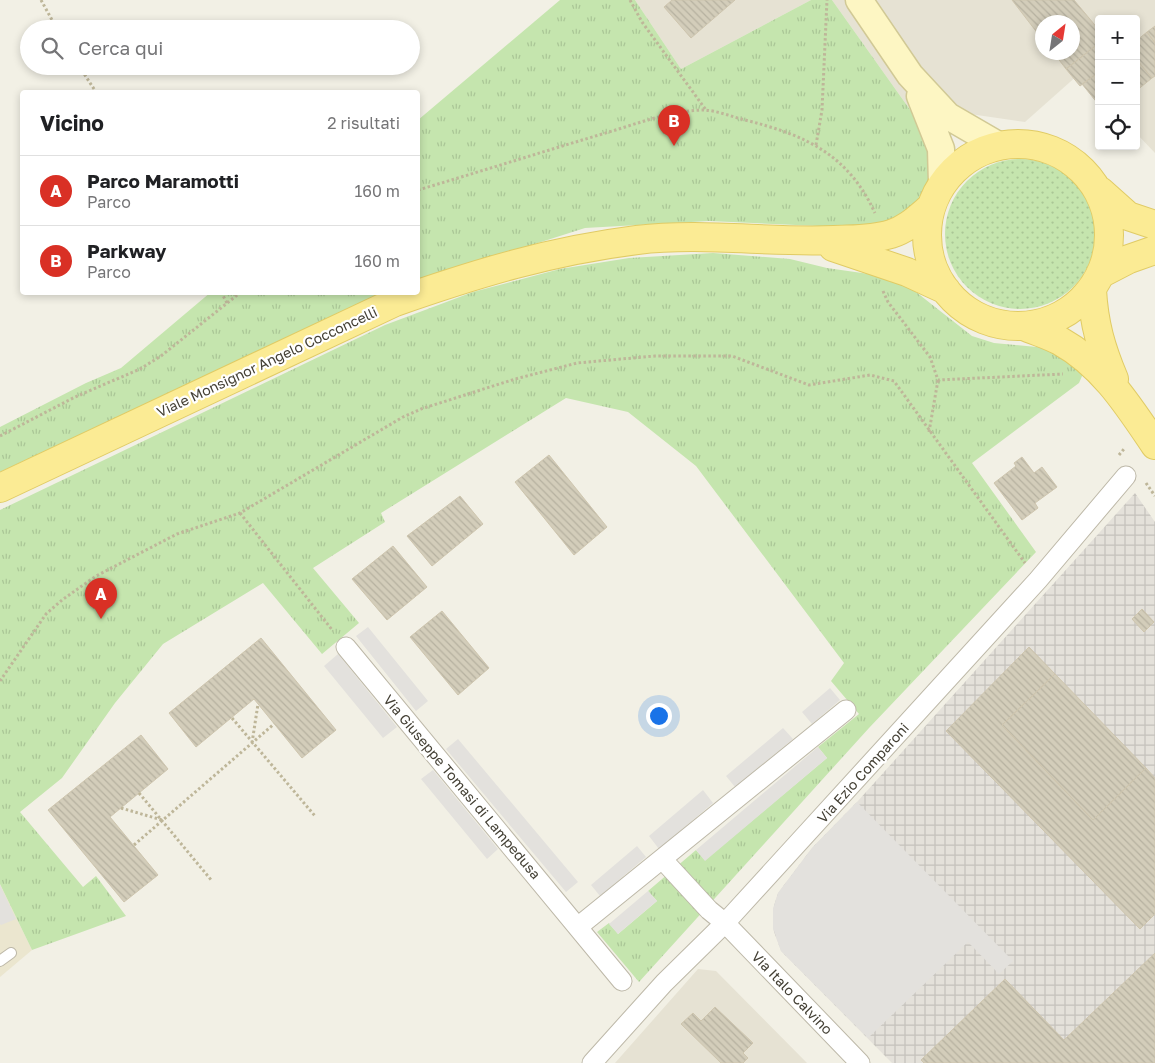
<!DOCTYPE html>
<html lang="it">
<head>
<meta charset="utf-8">
<style>
	:root { --surface:#fff; --page:#f2f2f2; --text:#202124; --muted:#757577; --line:#e0e0e0; --accent:#d93025 }
	body { margin:0; font-family:"Golos Text",sans-serif; background:var(--page); color:var(--text) }
	.controls { position:absolute; right:15px; top:15px; display:grid; overflow:hidden; border-radius:5px; box-shadow:0 2px 8px #0003 }
	.controls button { width:45px; height:45px; display:grid; place-items:center; padding:0; border:0; border-bottom:1px solid var(--line); background:var(--surface); color:var(--text); font:25px sans-serif }
	.compass { position:absolute; left:1035px; top:15px; width:45px; height:45px; border-radius:50%; background:var(--surface); box-shadow:0 2px 8px #0003; rotate:30deg }
	.you { position:absolute; left:658px; top:715px; width:18px; height:18px; margin:-12px; border:4px solid #fff; border-radius:50%; background:#1a73e8; box-shadow:0 0 0 8px #1a73e833 }
	.badge { display:grid; place-items:center; width:32px; height:32px; border-radius:50%; background:var(--accent); color:#fff; font-size:16px; font-weight:700 }
	.pin { position:absolute; translate:-50% -41px; filter:drop-shadow(0 1px 2px #0008) }
	.pin::after { content:''; position:absolute; top:26px; width:18px; height:15px; background:inherit; clip-path:polygon(0 0,100% 0,50% 100%) }
	.list { margin:0; padding:0; list-style:none }
	h2 { display:flex; justify-content:space-between; align-items:center; height:65px; margin:0; padding:0 20px; font-size:21px }
	h2 small { font-size:16px; font-weight:400; color:var(--muted) }
	.list li { display:grid; grid-template-columns:32px 1fr auto; gap:15px; align-items:center; box-sizing:border-box; height:70px; padding:0 20px; border-top:1px solid var(--line) }
	.list b { display:block; font-size:19px; white-space:nowrap }
	.list p { margin:0; font-size:16px; white-space:nowrap; color:var(--muted) }
	.list em { font-size:16px; font-style:normal; color:var(--muted) }
	.icon { flex:none; width:28px; height:28px; fill:none; stroke:currentColor; stroke-width:2; stroke-linecap:round; stroke-linejoin:round }
	.map { position:relative; flex:none; width:1155px; height:1063px; overflow:hidden }
	.search { position:absolute; background:var(--surface); box-shadow:0 2px 8px #0003; left:20px; top:20px; width:400px; height:55px; display:flex; align-items:center; gap:12px; box-sizing:border-box; padding:0 18px; border-radius:28px; color:var(--muted); font-size:19px }
	.panel { position:absolute; background:var(--surface); box-shadow:0 2px 8px #0003; left:20px; top:90px; width:400px; height:205px; border-radius:5px }
	.map>svg:first-child { display:block }
	.residential { fill:#e6e2d3; fill-rule:evenodd }
	.industrial { fill:url(#industrial-grid) }
	.education { fill:#ebe6cf }
	.grass { fill:url(#grass-dots) }
	.park { fill:url(#park-tufts) }
	.parking { fill:#e3e1dd }
	.building { fill:url(#building-back-hatch); stroke:#cec5ae }
	.lines { fill:none; stroke-linecap:round; stroke-linejoin:round }
	.service-casing { stroke:#bdb8a8; stroke-width:12 }
	.minor-casing { stroke:#bdb8a8; stroke-width:21 }
	.secondary-casing { stroke:#d1c995; stroke-width:29 }
	.primary-casing { stroke:#e0cb65; stroke-width:30 }
	.path { stroke:#beb699; stroke-width:3; stroke-dasharray:2.5 2.5; stroke-linecap:butt }
	.service { stroke:#fff; stroke-width:10 }
	.minor { stroke:#fff; stroke-width:19 }
	.secondary { stroke:#fdf6c3; stroke-width:26 }
	.primary { stroke:#fbeb94; stroke-width:28 }
	.labels { text-anchor:middle; stroke-width:4.5; stroke-linejoin:round; paint-order:stroke }
	.street-label { font-size:14px; fill:#444035; stroke:#fff }
</style>
</head>
<body>
<div class="map">
<svg width="1155" height="1063" viewBox="0 0 1155 1063">
	<defs>
		<pattern id="industrial-grid" width="8" height="8" patternUnits="userSpaceOnUse" patternTransform="scale(1.25)"><rect width="8" height="8" fill="#e4e1da"/><path d="M0 4h8M4 0v8" fill="none" stroke="#c5c2bc"/></pattern>
		<pattern id="grass-dots" width="8" height="8" patternUnits="userSpaceOnUse" patternTransform="scale(1.25)"><rect width="8" height="8" fill="#c5e5ae"/><path d="M2 2h.1M6 6h.1" fill="none" stroke="#aac696" stroke-width="1.8" stroke-linecap="round"/></pattern>
		<pattern id="park-tufts" width="24" height="20" patternUnits="userSpaceOnUse" patternTransform="scale(1.25)"><rect width="24" height="20" fill="#c5e5ae"/><path d="M3 7l-1-3M5 7V3M7 7l1-3M15 17l-1-3M17 17v-4M19 17l1-3" fill="none" stroke="#aac696"/></pattern>
		<pattern id="building-back-hatch" width="6" height="6" patternUnits="userSpaceOnUse" patternTransform="scale(1.25)"><rect width="6" height="6" fill="#d3cdba"/><path d="M-1 5l2 2M0 0l6 6M5-1l2 2" fill="none" stroke="#b6b1a0"/></pattern>
	</defs>
	<rect width="100%" height="100%" fill="#f2f0e5"/>
	<path class="residential" d="M635,0H811L681,69Z
		M832,0H1155V153L1136,133V19H1099V94L1079,74L1025,122L970,114L928,135ZM1042,22H1072V52H1042Z
		M698,969L716,971L807,1063H615Z"/>
	<path class="industrial" d="M1135,493L1155,522V1063H892L781,951L773,929V909L778,893L812,848L857,802Z"/>
	<path class="education" d="M0,884L32,950L0,977Z"/>
	<path class="grass" d="M945 234a75 75 0 1 1 150 0a75 75 0 1 1-150 0Z"/>
	<path class="park" d="M560,0H635L681,69L811,0H832L928,135L932,158L928,180L915,205L899,220L864,228L709,221L585,228L418,281V120Z
		M713,253L790,259L827,268L890,277L916,292L972,336L994,343L1047,348L1086,367L1079,383L972,463L1036,552L869,728L639,982L597,932L609,923L618,934L657,901L648,891L696,850L705,860L827,758L818,747L859,714L831,681L844,663L696,466L628,412L566,398L381,513L385,522L313,568L359,623L322,654L263,583L163,644L115,703L62,778L20,812L83,887L96,876L126,916L32,950L0,884V510L385,325L473,292L560,269L629,258Z
		M211,292L382,293L0,472V427L86,383L121,368Z"/>
	<path class="parking" d="M368,627L428,701L416,711L356,636Z
		M338,654L397,727L383,738L324,666Z
		M830,688L840,700L812,724L802,712Z
		M783,728L793,739L735,787L726,776Z
		M458,739L578,882L566,892L446,749Z
		M818,747L827,758L705,861L696,850Z
		M433,770L498,849L487,859L421,779Z
		M703,790L713,803L659,849L649,836Z
		M857,802L1013,961L999,974L968,942L868,1038L781,951L773,928V909L778,893L812,848Z
		M637,846L646,857L600,896L591,885Z
		M0,885L16,919L1,925L0,924Z
		M648,891L657,901L618,934L609,924Z"/>
	<path class="building" d="M672,0H735L691,38L664,7Z
		M1012,0H1074L1099,30V43L1066,69L1053,52H1072V22H1042V39Z
		M1155,26V43L1147,32Z
		M1147,32L1155,43V76L1152,78L1136,59V41Z
		M1099,43V72L1080,86L1066,69Z
		M1136,59L1152,78L1136,91Z
		M1099,72V105L1082,84Z
		M549,455L607,527L574,555L515,482Z
		M1022,457L1034,473L1042,467L1057,487L1035,503L1038,508L1022,520L994,483L1016,466L1014,463Z
		M460,496L483,524L432,566L407,536Z
		M393,546L427,587L387,620L352,579Z
		M1142,609L1154,622L1144,632L1132,619Z
		M442,611L489,668L458,695L410,637Z
		M261,638L336,730L302,758L254,699L196,747L169,713Z
		M1029,647L1055,674L1002,725L1093,820L1146,768L1155,778V914L1140,929L946,731Z
		M1055,674L1146,768L1093,820L1002,725Z
		M141,735L168,769L110,817L158,875L124,902L48,810Z
		M1155,953V1063H924L921,1060L1005,979L1064,1040Z
		M715,1007L753,1043L743,1053L748,1058L743,1063H721L681,1024L693,1013L701,1021Z"/>
	<g class="lines">
		<g class="service-casing">
			<path id="service" d="M0,961L11,953"/>
		</g>
		<g class="minor-casing">
			<path id="minor" d="M346,647L622,981
				M663,860L709,910L725,923L860,1063
				M579,926L846,710
				M592,1063L664,983L725,923L1038,580L1126,476"/>
		</g>
		<g class="secondary-casing">
			<path id="secondary" d="M859,0L910,75L948,116L998,145
				M920,96L941,149L942,184"/>
		</g>
		<g class="primary-casing">
			<path id="primary" d="M927 235a91 91 0 1 1 182 0a91 91 0 1 1-182 0Z
				M1100,191L1128,216L1155,225
				M833,247L907,272L946,290
				M1102,273L1129,259L1155,250
				M1092,290C1094,324 1101,348 1114,379
				M1024,326C1035,331 1049,335 1060,341C1103,365 1128,405 1155,445
				M0,488L395,302C478,273 550,251 637,240C703,232 769,243 834,240C853,239 872,240 891,234C907,229 918,218 931,207"/>
		</g>
		<path class="path" d="M41,0L57,29
			M630,0L642,22L706,110
			M79,66L96,92
			M816,145L822,110L827,0
			M418,190C482,171 545,151 609,132C639,123 673,110 705,110C718,111 733,117 745,120C805,135 848,154 875,213
			M883,291L888,302L930,357L938,380L1063,374
			M221,292L227,303
			M929,432L938,380
			M0,436L75,397L140,369L161,356L241,292
			M1119,455L1124,449
			M1146,483L1155,496
			M240,513L333,631
			M0,681L46,614L62,600L96,576L177,534L240,513L403,417L421,409L515,379L577,363L655,356H732L809,385L870,375L894,381L1025,563
			M232,718L315,816
			M252,743L258,704
			M139,793L212,881
			M121,808L162,820
			M134,845L274,724"/>
		<use href="#service" class="service"/>
		<use href="#minor" class="minor"/>
		<use href="#secondary" class="secondary"/>
		<use href="#primary" class="primary"/>
	</g>
	<g class="labels">
		<g class="street-label">
			<text transform="translate(267 362) rotate(-25)" y="5">Viale Monsignor Angelo Cocconcelli</text>
			<text transform="translate(863 773) rotate(-48)" y="5">Via Ezio Comparoni</text>
			<text transform="translate(462 787) rotate(50)" y="5">Via Giuseppe Tomasi di Lampedusa</text>
			<text transform="translate(792 993) rotate(46)" y="5">Via Italo Calvino</text>
		</g>
	</g>
</svg>
<div class="controls">
<button>+</button>
<button>−</button>
<button><svg class="icon" aria-label="locate" viewBox="0 0 24 24"><circle cx="12" cy="12" r="6"/><path d="M12 2v4M12 18v4M2 12h4M18 12h4"/></svg></button>
</div>
<svg class="compass" viewBox="-18 -18 36 36"><path d="M0-13l5 13h-10z" fill="#e53935"/><path d="M0 13l5-13h-10z" fill="#757577"/></svg>
<div class="you"></div>
<div class="pin badge" style="left:101px;top:619px">A</div>
<div class="pin badge" style="left:674px;top:146px">B</div>
<div class="search"><svg class="icon" aria-label="search" viewBox="0 0 24 24"><circle cx="10" cy="10" r="6"/><path d="M15 15l6 6"/></svg>Cerca qui</div>
<section class="panel">
<h2>Vicino<small>2 risultati</small></h2>
<ul class="list">
<li><span class="badge">A</span><div><b>Parco Maramotti</b><p>Parco</p></div><em>160 m</em></li>
<li><span class="badge">B</span><div><b>Parkway</b><p>Parco</p></div><em>160 m</em></li>
</ul>
</section>
</div>
</body>
</html>
